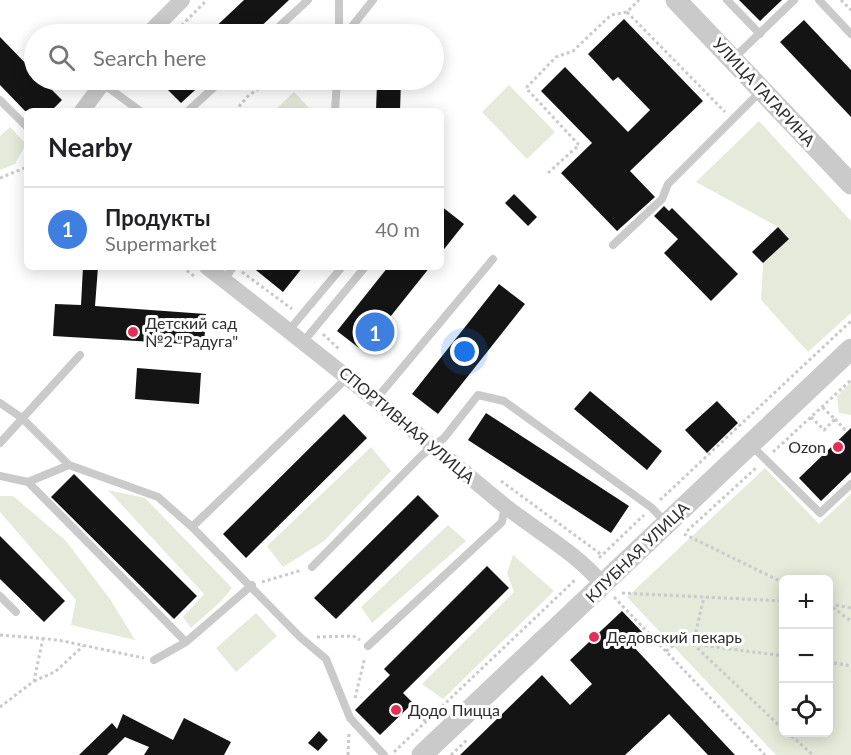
<!DOCTYPE html>
<html lang="en">
<head>
<meta charset="utf-8">
<style>
	:root { --surface:#fff; --page:#f6f6f6; --text:#202124; --muted:#757577; --line:#e0e0e0; --accent:#0b8043 }
	body { margin:0; font-family:Lato,sans-serif; background:var(--page); color:var(--text) }
	.controls { position:absolute; right:18px; bottom:18px; display:grid; overflow:hidden; border-radius:9px; box-shadow:0 3px 15px #0003 }
	.controls button { width:54px; height:54px; display:grid; place-items:center; padding:0; border:0; border-bottom:2px solid var(--line); background:var(--surface); color:var(--text); font:30px sans-serif }
	.you { position:absolute; left:465px; top:352px; width:21px; height:21px; margin:-15px; border:4px solid #fff; border-radius:50%; background:#1a73e8; box-shadow:0 0 0 9px #1a73e833 }
	.badge { display:grid; place-items:center; width:39px; height:39px; border-radius:50%; background:var(--accent); color:#fff; font-size:20px; font-weight:700 }
	.pin { position:absolute; translate:-50% -50%; border:3px solid #fff; box-shadow:0 2px 6px #0006 }
	.list { margin:0; padding:0; list-style:none }
	h2 { display:flex; justify-content:space-between; align-items:center; height:78px; margin:0; padding:0 24px; font-size:26px }
	h2 small { font-size:20px; font-weight:400; color:var(--muted) }
	.list li { display:grid; grid-template-columns:39px 1fr auto; gap:18px; align-items:center; box-sizing:border-box; height:84px; padding:0 24px; border-top:2px solid var(--line) }
	.list b { display:block; font-size:22px; white-space:nowrap }
	.list p { margin:0; font-size:20px; white-space:nowrap; color:var(--muted) }
	.list em { font-size:20px; font-style:normal; color:var(--muted) }
	.icon { flex:none; width:33px; height:33px; fill:none; stroke:currentColor; stroke-width:2; stroke-linecap:round; stroke-linejoin:round }
	.map { position:relative; flex:none; width:851px; height:755px; overflow:hidden }
	.search { position:absolute; background:var(--surface); box-shadow:0 3px 15px #0003; left:24px; top:24px; width:420px; height:66px; display:flex; align-items:center; gap:15px; box-sizing:border-box; padding:0 21px; border-radius:33px; color:var(--muted); font-size:22px }
	.panel { position:absolute; background:var(--surface); box-shadow:0 3px 15px #0003; left:24px; top:108px; width:420px; height:162px; border-radius:9px }
	.map>svg:first-child { display:block }
	.green { fill:#e5eada; fill-rule:evenodd }
	.building { fill:#141414 }
	.lines { fill:none; stroke-linecap:round; stroke-linejoin:round }
	.path { stroke:#cacaca; stroke-width:3; stroke-dasharray:3 3; stroke-linecap:butt }
	.service { stroke:#cacaca; stroke-width:8 }
	.minor { stroke:#cacaca; stroke-width:16 }
	.tertiary { stroke:#cacaca; stroke-width:21 }
	.poi-dot { fill:#e42e55; stroke:#fff; stroke-width:2 }
	.labels { text-anchor:middle; stroke-width:6; stroke-linejoin:round; paint-order:stroke }
	.street-label { font-size:16px; fill:#2d2d2d; stroke:#fff }
	.poi-label { font-size:16px; fill:#2d2d2d; stroke:#fff; text-anchor:start }
</style>
</head>
<body>
<div class="map">
<svg width="851" height="755" viewBox="0 0 851 755">
	<rect width="100%" height="100%" fill="#fff"/>
	<path class="green" d="M509,85L555,132L527,159L482,112Z
		M294,92L312,111H274Z
		M759,121L851,221V313L808,352L761,300L763,263L789,238L778,227L696,182Z
		M10,127L26,144L15,164L0,170V136Z
		M851,382V415L839,413L837,396Z
		M371,447L391,471L324,541L283,567L267,546Z
		M765,468L819,524L851,494V755H776L627,597ZM784,580H828V732H784Z
		M108,490L145,498L232,588L220,602L191,628L183,617L204,594Z
		M0,496H13L66,541L110,599L135,640L71,625L76,600L0,512Z
		M448,525L466,541L372,623L361,607Z
		M513,555L554,591L443,699L422,684L514,592L507,573Z
		M256,613L277,636L236,672L216,648Z"/>
	<path class="building" d="M244,0H289L253,34H208Z
		M739,0H782L760,21Z
		M624,19L703,101L630,171L655,197L617,231L561,173L592,143L541,91L565,67L628,132L650,110L618,77L613,81L588,54Z
		M804,20L851,70V117L780,42Z
		M0,37L34,72V80H42L62,100L51,111H25L0,85Z
		M158,80H206L181,103Z
		M384,80H401L400,111H376L377,83H384Z
		M514,194L537,217L528,226L505,203Z
		M441,206L464,224L441,253Z
		M664,206L669,211L672,208L738,274L711,301L664,253L678,239L654,216Z
		M778,227L789,239L763,263L752,252Z
		M83,267H98L95,306L206,314L204,345L53,336L55,304L81,305Z
		M252,267H303L283,292Z
		M388,267H430L363,351L337,331Z
		M499,284L525,304L438,414L412,394Z
		M137,368L201,373L199,404L135,399Z
		M590,391L662,451L647,470L574,409Z
		M717,401L738,423L707,453L685,430Z
		M486,413L629,506L611,533L468,440Z
		M344,414L367,438L246,558L223,534Z
		M851,428V472L821,501L799,478Z
		M74,474L197,596L174,619L51,497Z
		M418,495L439,516L336,619L314,598Z
		M0,536L65,601L44,622L0,579Z
		M487,566L509,588L403,693L413,703L380,735L355,710L390,675L384,669Z
		M622,611L644,634L632,645L735,755H708L669,714L625,755H460L542,675L570,705L592,684L570,660Z
		M123,714L173,740L184,718L231,742L224,755H144L149,747L125,737L107,755H79L112,723L117,729Z
		M319,731L328,740L318,751L308,743Z"/>
	<g class="lines">
		<path class="path" d="M841,0L851,10
			M627,12L725,112
			M173,34L207,0
			M235,111L248,96L271,80
			M548,173L579,145L526,88L556,57L573,51L611,15L627,12L639,0
			M0,178L27,167
			M182,267L194,276
			M242,272L292,309
			M323,334L340,350
			M811,417L824,430L835,419L822,407
			M835,419L847,432
			M773,452L851,380
			M501,481L602,555
			M660,500L851,321
			M687,531L757,467
			M684,534L784,583
			M599,558L644,515
			M262,582L302,570
			M622,593L784,601
			M614,597L765,755
			M828,604L851,621
			M830,604L851,608
			M0,635L58,640L144,658
			M317,637L353,636L360,640
			M693,644L784,730
			M693,644L704,597
			M666,651L678,642L784,656
			M828,662L851,666
			M34,681L55,672L83,646
			M355,698L365,657
			M410,706L426,722
			M0,707L34,681L43,638
			M787,732L813,755
			M394,752L576,579
			M348,755L349,733
			M451,755L467,740"/>
		<path class="service" d="M339,0V34
			M727,0L760,34
			M819,0L851,34
			M271,34L308,0
			M346,34L373,0
			M733,59L794,0
			M102,83L140,111
			M0,100L27,127
			M188,111L222,80
			M335,111L337,80
			M613,245L662,199L668,184L761,91
			M224,280L233,267
			M290,329L342,267
			M304,341L365,267
			M377,398L493,259
			M0,403L22,418L69,465
			M0,443L80,355
			M751,445L820,513L851,484
			M0,476L28,482L186,642
			M28,482L69,465L158,497L192,527L300,637L326,659L350,718L384,755
			M192,527L348,377
			M312,567L422,455L444,438L478,395L504,401L652,508L666,523
			M0,596L16,612
			M368,646L502,522L505,506
			M154,660L186,642L252,585"/>
		<path class="minor" d="M148,34L182,0
			M82,111L105,80
			M207,267C306,344 404,422 500,502C534,530 575,551 603,585"/>
		<path class="tertiary" d="M676,0L851,184
			M422,755L851,349"/>
	</g>
	<g class="poi-dot">
		<circle cx="133" cy="332" r="6"/>
		<circle cx="838" cy="447" r="6"/>
		<circle cx="594" cy="637" r="6"/>
		<circle cx="396" cy="710" r="6"/>
	</g>
	<g class="labels">
		<g class="street-label">
			<text transform="translate(764 92) rotate(47)" y="6">УЛИЦА ГАГАРИНА</text>
			<text transform="translate(407 425) rotate(40)" y="6">СПОРТИВНАЯ УЛИЦА</text>
			<text transform="translate(637 552) rotate(-44)" y="6">КЛУБНАЯ УЛИЦА</text>
		</g>
		<g class="poi-label">
			<text x="145" y="329">Детский сад<tspan x="145" dy="18">№2 "Радуга"</tspan></text>
			<text x="826" y="453" text-anchor="end">Ozon</text>
			<text x="606" y="643">Дедовский пекарь</text>
			<text x="408" y="716">Додо Пицца</text>
		</g>
	</g>
</svg>
<div class="controls">
<button>+</button>
<button>−</button>
<button><svg class="icon" aria-label="locate" viewBox="0 0 24 24"><circle cx="12" cy="12" r="6"/><path d="M12 2v4M12 18v4M2 12h4M18 12h4"/></svg></button>
</div>
<div class="you"></div>
<div class="pin badge" style="left:375px;top:332px;background:#3f7fe0">1</div>
<div class="search"><svg class="icon" aria-label="search" viewBox="0 0 24 24"><circle cx="10" cy="10" r="6"/><path d="M15 15l6 6"/></svg>Search here</div>
<section class="panel">
<h2>Nearby<small></small></h2>
<ul class="list">
<li><span class="badge" style="background:#3f7fe0">1</span><div><b>Продукты</b><p>Supermarket</p></div><em>40 m</em></li>
</ul>
</section>
</div>
</body>
</html>
